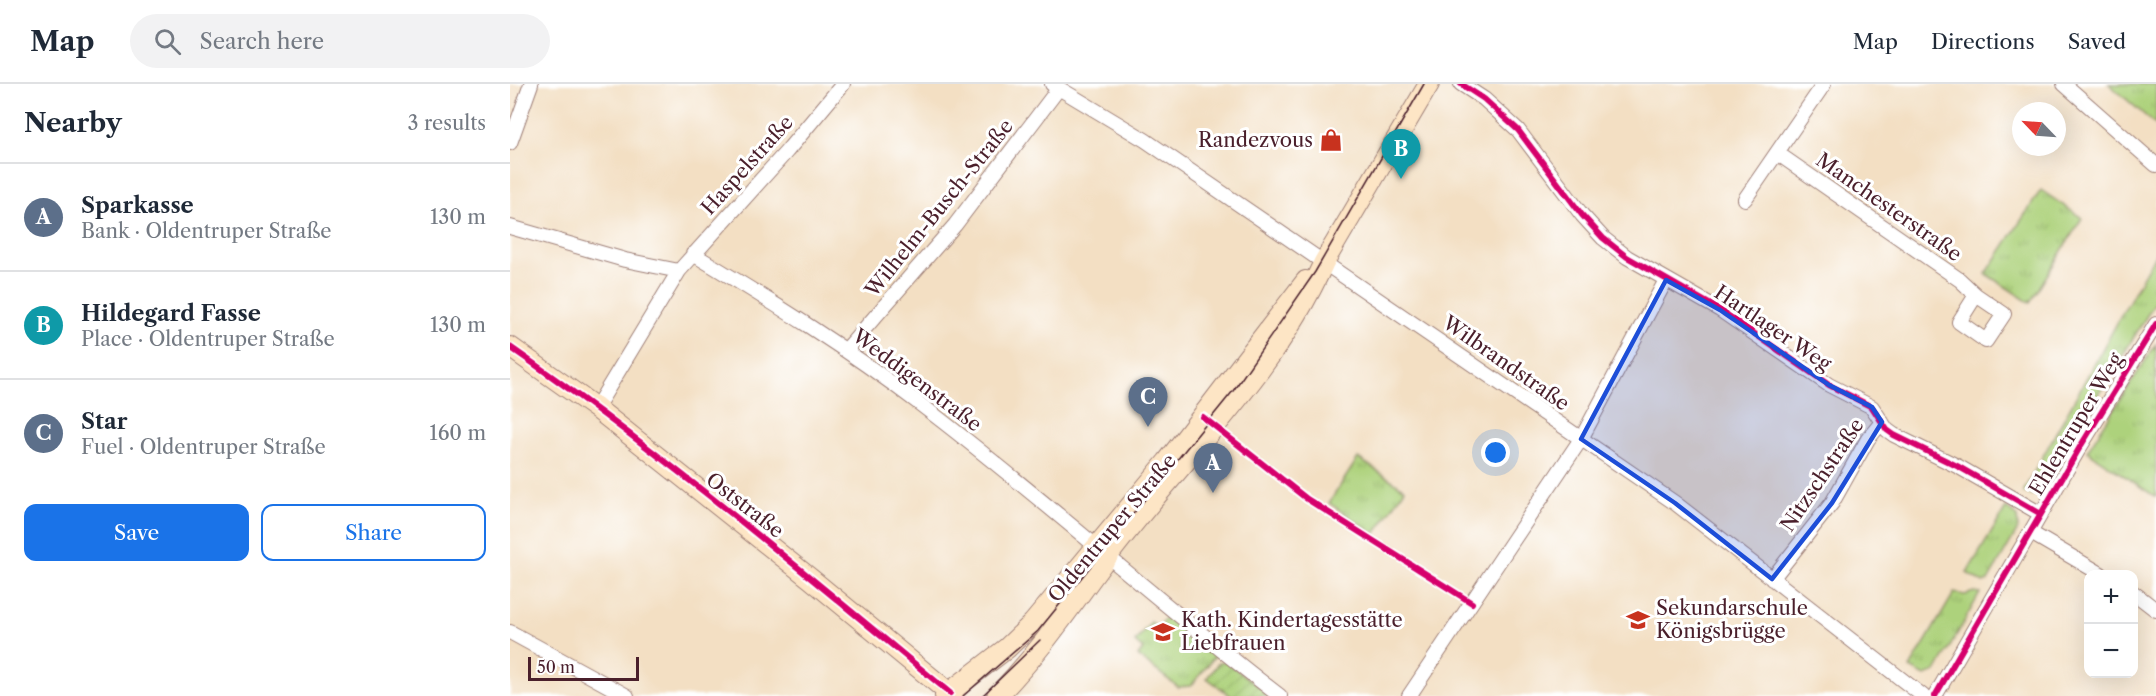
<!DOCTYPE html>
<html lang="en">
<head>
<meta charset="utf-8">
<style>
	:root { --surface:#fff; --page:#f2f2f3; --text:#1f2937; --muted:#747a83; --line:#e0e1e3; --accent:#1a73e8 }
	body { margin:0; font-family:"Libre Caslon Text",serif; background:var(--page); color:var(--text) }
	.controls { position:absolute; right:18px; bottom:18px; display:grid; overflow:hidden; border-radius:12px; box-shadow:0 6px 24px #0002 }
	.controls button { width:54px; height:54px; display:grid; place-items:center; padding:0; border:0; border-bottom:2px solid var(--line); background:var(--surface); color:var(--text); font:30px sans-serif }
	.compass { position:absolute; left:1502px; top:18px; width:54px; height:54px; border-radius:50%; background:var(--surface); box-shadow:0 6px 24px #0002; rotate:295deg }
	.scale { position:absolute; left:18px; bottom:15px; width:111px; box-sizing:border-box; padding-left:6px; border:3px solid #4a1f2b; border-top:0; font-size:16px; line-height:21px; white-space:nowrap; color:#4a1f2b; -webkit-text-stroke:4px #fff; paint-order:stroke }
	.you { position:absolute; left:986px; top:369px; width:21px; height:21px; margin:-15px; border:4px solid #fff; border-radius:50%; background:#1a73e8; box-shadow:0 0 0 9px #1a73e833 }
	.badge { display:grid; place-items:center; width:39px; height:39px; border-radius:50%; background:var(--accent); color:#fff; font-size:20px; font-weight:700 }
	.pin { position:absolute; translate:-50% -50px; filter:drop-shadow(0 2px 3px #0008) }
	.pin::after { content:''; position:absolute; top:32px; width:21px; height:18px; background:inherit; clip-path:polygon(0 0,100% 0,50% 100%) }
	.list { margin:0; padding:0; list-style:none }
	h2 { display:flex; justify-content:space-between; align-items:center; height:78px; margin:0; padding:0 24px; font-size:26px }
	h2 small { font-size:20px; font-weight:400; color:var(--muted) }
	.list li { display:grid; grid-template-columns:39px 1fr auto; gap:18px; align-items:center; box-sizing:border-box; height:108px; padding:0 24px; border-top:2px solid var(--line) }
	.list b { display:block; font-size:22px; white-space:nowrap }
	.list p { margin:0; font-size:20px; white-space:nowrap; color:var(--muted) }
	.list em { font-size:20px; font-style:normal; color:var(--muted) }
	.actions { display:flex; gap:12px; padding:18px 24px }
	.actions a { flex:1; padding:14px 0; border:2px solid var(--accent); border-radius:12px; text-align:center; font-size:21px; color:var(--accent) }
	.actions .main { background:var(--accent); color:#fff }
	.icon { flex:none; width:33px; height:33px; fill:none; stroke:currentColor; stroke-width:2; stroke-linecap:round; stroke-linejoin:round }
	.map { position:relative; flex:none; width:1646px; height:612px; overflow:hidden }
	header { display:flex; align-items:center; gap:36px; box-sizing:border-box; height:84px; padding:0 30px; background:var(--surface); border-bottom:2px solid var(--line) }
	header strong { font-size:28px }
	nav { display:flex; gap:33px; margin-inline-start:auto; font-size:21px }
	.search { width:420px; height:54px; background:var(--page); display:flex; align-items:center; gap:15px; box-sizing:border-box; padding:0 21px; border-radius:33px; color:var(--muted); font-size:22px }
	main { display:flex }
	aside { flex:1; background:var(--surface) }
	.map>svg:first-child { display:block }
	.grass { fill:url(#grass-tufts); stroke:#7c7854; stroke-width:1.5 }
	.garden { fill:url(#garden-furrows); stroke:#7c7854; stroke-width:1.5 }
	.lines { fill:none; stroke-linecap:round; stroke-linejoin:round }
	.street-casing { stroke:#9e7f77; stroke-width:16 }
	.secondary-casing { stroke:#9e7f77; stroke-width:22 }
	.street { stroke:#fff; stroke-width:14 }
	.secondary { stroke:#fde5c5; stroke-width:20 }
	.tram { stroke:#4a1f2b; stroke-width:1.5 }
	.cycleway-casing { stroke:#fff; stroke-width:10 }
	.cycleway { stroke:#d6006c; stroke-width:6 }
	.marked { fill:#1d4ed8; fill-opacity:0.2; stroke:#1d4ed8; stroke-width:4.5; stroke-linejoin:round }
	.labels { text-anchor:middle; stroke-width:6; stroke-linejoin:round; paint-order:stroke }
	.poi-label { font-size:20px; fill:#4a1f2b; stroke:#fff; text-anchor:start }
	.street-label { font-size:20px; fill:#4a1f2b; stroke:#fff }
</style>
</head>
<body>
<header>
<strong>Map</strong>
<div class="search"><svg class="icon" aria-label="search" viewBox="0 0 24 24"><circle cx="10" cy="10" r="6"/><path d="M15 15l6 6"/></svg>Search here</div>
<nav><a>Map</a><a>Directions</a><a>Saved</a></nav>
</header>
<main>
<aside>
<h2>Nearby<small>3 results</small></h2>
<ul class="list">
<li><span class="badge" style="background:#5c6f8a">A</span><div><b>Sparkasse</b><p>Bank · Oldentruper Straße</p></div><em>130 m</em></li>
<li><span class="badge" style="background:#0f9aa8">B</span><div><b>Hildegard Fasse</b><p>Place · Oldentruper Straße</p></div><em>130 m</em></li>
<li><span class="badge" style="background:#5c6f8a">C</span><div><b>Star</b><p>Fuel · Oldentruper Straße</p></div><em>160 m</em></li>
</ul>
<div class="actions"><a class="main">Save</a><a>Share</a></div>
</aside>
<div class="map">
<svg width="1646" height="612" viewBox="0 0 1646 612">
	<defs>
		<pattern id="grass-tufts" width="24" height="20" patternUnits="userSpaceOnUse" patternTransform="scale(1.5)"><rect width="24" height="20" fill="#add27c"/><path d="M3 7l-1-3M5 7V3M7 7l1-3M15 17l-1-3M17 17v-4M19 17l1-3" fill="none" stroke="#96b46b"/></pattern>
		<pattern id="garden-furrows" width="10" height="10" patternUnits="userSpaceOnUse" patternTransform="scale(1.5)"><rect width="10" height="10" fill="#add27c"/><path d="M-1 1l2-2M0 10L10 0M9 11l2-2" fill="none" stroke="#96b46b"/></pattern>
	</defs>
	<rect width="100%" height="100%" fill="#fff"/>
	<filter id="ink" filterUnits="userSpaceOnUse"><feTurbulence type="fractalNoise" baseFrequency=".0167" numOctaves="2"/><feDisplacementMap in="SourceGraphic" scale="12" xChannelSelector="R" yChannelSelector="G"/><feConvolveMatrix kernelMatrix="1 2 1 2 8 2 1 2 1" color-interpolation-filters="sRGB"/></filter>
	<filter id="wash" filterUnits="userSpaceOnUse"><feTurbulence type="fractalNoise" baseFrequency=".008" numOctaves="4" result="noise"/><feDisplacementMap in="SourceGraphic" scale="24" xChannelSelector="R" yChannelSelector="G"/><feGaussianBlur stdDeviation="1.35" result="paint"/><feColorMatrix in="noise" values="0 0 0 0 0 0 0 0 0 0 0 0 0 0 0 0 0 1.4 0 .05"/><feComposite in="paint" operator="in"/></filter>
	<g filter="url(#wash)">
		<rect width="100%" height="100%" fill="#f3dfc3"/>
		<path class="grass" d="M1600,0H1646V41L1599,0Z
			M1531,106L1572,134L1520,219L1476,190Z
			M1646,169V217L1528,409L1521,411L1513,408Z
			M1646,260V413L1577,367Z
			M848,374L895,405L865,450L819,419Z
			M1496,424L1507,432L1508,445L1478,497L1473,499L1457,489Z
			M1464,508L1470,509L1426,588L1415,592L1400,584L1444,509L1455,511Z
			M659,529L708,568L681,602L668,603L628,572L633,565L625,558L641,538L648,543Z"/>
		<path class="garden" d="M715,577L761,612H721L697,594L708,579Z"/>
	</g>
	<g filter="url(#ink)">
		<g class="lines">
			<g class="street-casing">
				<path id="street" d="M542,0L635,56L1165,419L1413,612
					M951,0L974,15L1008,46L1072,131L1093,154L1117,173L1210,226L1319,301L1362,323L1377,346L1384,351L1449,383L1531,430
					M1554,0L1646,81
					M0,59L21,0
					M1267,69L1450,196L1466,211L1494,230L1476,257L1449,238L1466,211
					M1235,115L1314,0
					M0,143L115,176L169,187
					M183,170C261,217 338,265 410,320C533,413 647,518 770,612
					M336,266L445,141L549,4
					M86,324L169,187L277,67L333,0
					M1521,449L1591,490
					M1262,495L1322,419L1358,355L1372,338
					M1624,509L1646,526
					M0,548L117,612
					M899,612L1071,355L1156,196
					M1425,612L1570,363L1646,240"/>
			</g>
			<g class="secondary-casing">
				<path id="secondary" d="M0,263L86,324L301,495L443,612
					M435,612L497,564L523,539L657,378L796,197
					M487,612C531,567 560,523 597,473C670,376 764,291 814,178L919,0"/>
			</g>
			<use href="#street" class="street"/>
			<use href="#secondary" class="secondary"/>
			<path class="tram" d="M453,612L528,547L723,307L805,188L914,0
				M472,612L530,556"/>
			<g class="cycleway-casing">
				<path id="cycleway" d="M951,0L974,15L1008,46L1072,131L1093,154L1117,173L1210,226L1319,301L1362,323L1377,346L1384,351L1449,383L1531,430
					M0,263C153,369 296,490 440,609
					M693,333L797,415L962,519
					M1425,612L1570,363L1646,240"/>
			</g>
			<use href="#cycleway" class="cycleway"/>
		</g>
	</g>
	<path class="marked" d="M1156,196L1210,226L1319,301L1362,323L1372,338L1322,419L1262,495L1165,419L1071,355Z"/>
	<defs>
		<g id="shop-bare" transform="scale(1.8)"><path d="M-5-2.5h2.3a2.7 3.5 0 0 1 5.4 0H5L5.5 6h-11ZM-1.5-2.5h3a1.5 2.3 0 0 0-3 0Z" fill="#c8321e" stroke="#fff" stroke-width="2.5" paint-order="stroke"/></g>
		<g id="school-bare" transform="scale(1.8)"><path d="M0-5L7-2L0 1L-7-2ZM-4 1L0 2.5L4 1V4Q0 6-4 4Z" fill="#c8321e" stroke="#fff" stroke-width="2.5" paint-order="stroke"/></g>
	</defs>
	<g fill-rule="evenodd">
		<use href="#shop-bare" x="821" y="56"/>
		<use href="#school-bare" x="1128" y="536"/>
		<use href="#school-bare" x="653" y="548"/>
	</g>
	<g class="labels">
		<g class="poi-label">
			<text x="803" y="63" text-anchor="end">Randezvous</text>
			<text x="1146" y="531">Sekundarschule<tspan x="1146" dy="23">Königsbrügge</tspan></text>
			<text x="671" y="543">Kath. Kindertagesstätte<tspan x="671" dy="23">Liebfrauen</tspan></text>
		</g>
		<g class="street-label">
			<text transform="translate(237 81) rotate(-48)" y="7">Haspelstraße</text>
			<text transform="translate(1379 123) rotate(35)" y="7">Manchesterstraße</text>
			<text transform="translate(429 124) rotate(-51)" y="7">Wilhelm-Busch-Straße</text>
			<text transform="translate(1263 244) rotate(34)" y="7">Hartlager Weg</text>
			<text transform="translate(996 279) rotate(35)" y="7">Wilbrandstraße</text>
			<text transform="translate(407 296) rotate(37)" y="7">Weddigenstraße</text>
			<text transform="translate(1566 340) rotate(-59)" y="7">Ehlentruper Weg</text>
			<text transform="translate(1312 391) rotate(-56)" y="7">Nitzschstraße</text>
			<text transform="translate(235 421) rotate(38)" y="7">Oststraße</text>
			<text transform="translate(602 444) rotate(-50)" y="7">Oldentruper Straße</text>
		</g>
	</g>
</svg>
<div class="controls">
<button>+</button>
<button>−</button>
</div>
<svg class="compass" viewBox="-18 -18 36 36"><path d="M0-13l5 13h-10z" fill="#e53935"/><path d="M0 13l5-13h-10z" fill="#747a83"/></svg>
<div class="scale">50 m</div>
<div class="you"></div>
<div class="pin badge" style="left:703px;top:409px;background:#5c6f8a">A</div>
<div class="pin badge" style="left:891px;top:95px;background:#0f9aa8">B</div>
<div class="pin badge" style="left:638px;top:343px;background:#5c6f8a">C</div>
</div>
</main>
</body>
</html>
